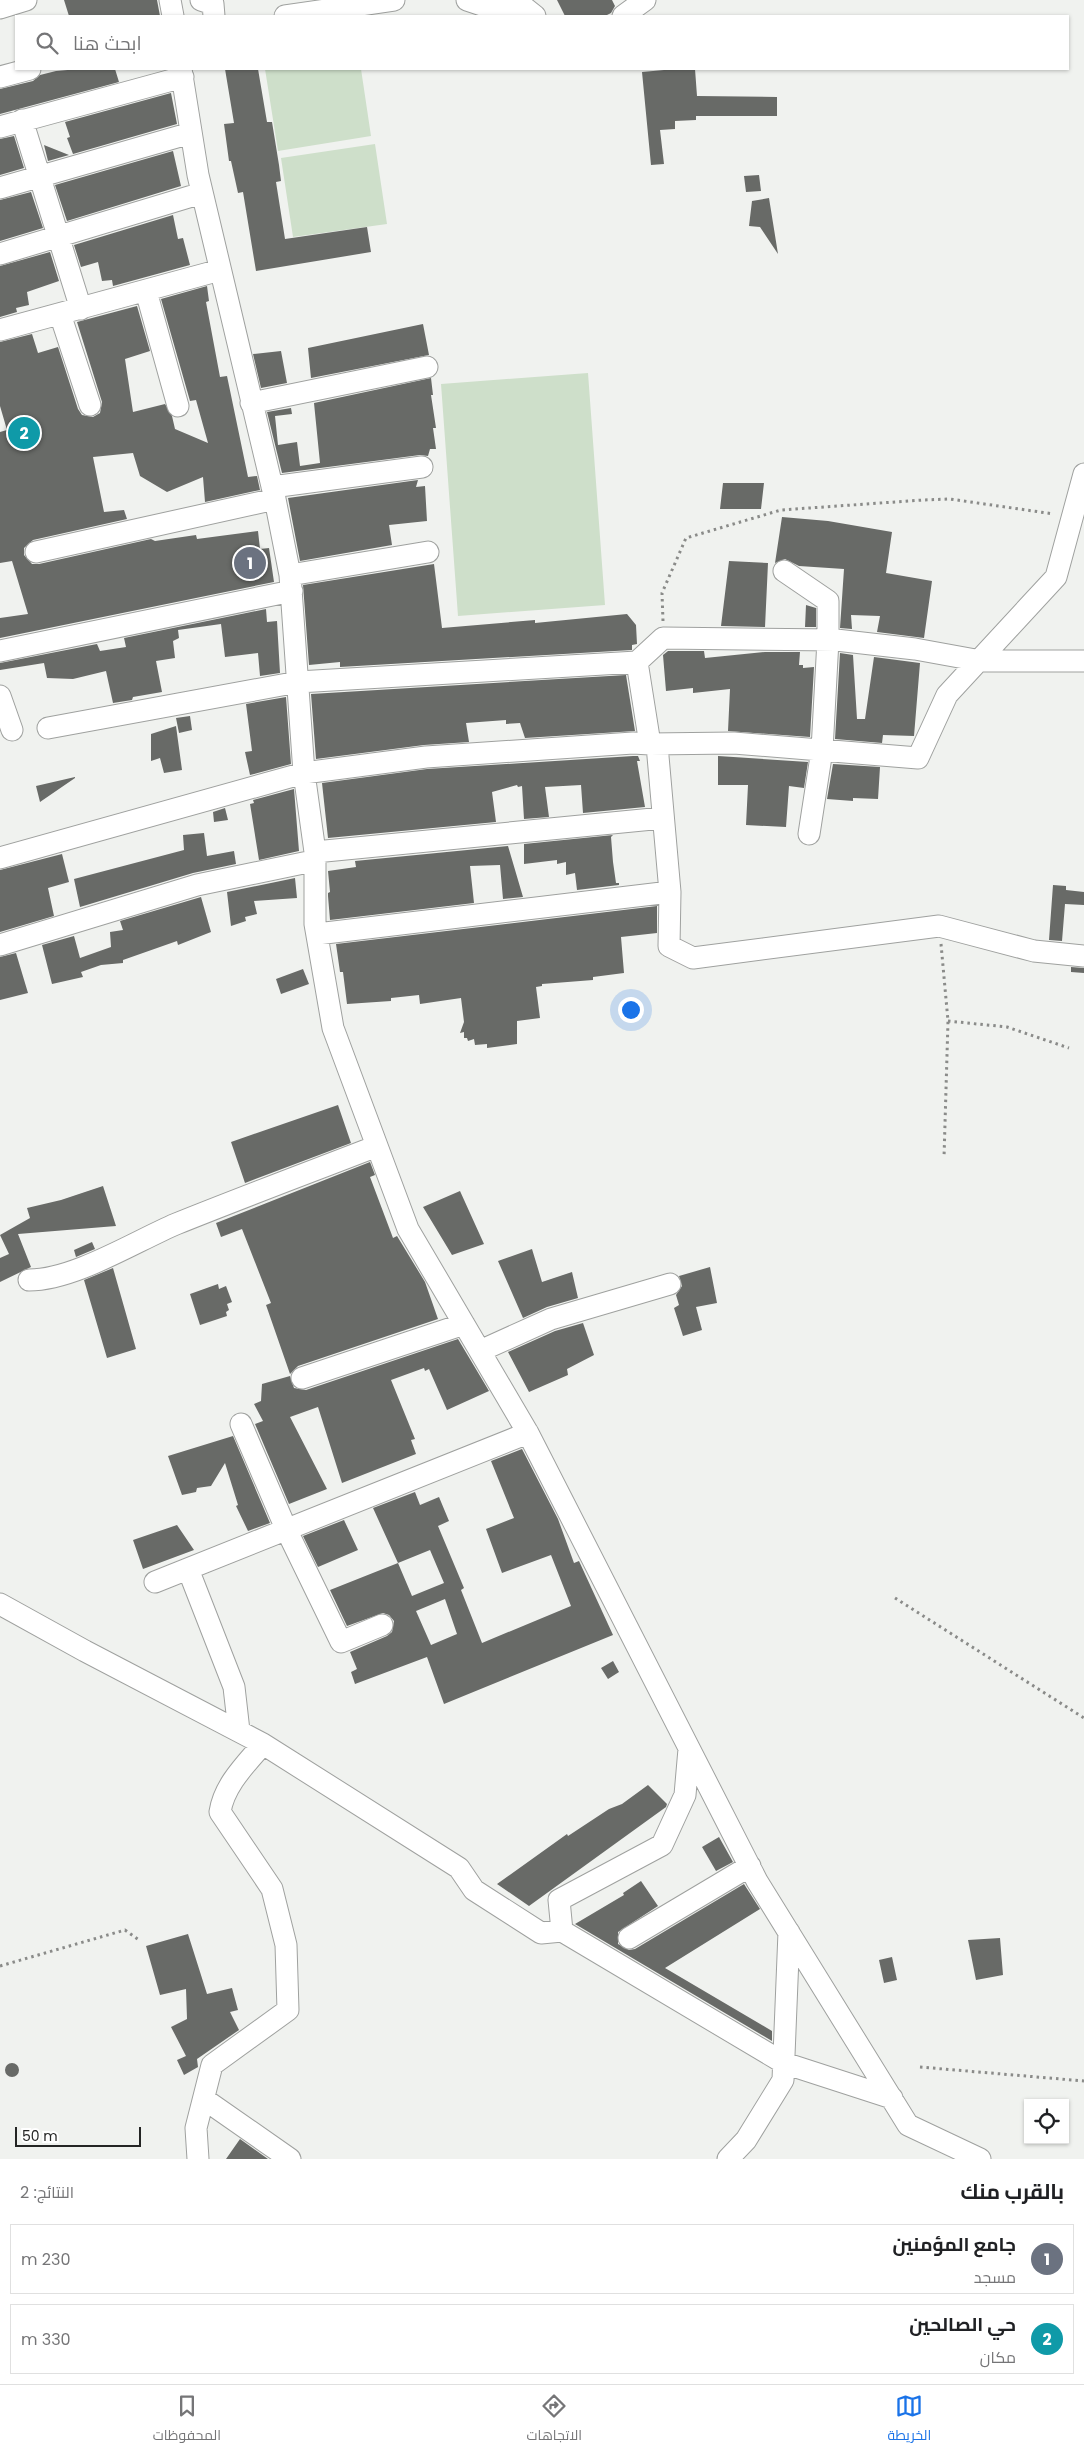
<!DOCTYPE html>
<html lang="ar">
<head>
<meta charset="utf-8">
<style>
	:root { --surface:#fff; --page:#f6f6f6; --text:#202124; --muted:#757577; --line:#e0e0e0; --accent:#1a73e8 }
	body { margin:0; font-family:Poppins,Cairo,sans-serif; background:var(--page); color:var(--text); direction:rtl }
	.controls { position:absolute; right:15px; bottom:15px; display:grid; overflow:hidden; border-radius:0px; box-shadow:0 1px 4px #0004 }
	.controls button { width:45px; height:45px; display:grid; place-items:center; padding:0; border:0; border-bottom:1px solid var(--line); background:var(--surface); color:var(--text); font:25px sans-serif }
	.scale { position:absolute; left:15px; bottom:12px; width:126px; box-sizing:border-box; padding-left:5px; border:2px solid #242524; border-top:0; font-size:14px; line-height:18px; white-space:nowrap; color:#242524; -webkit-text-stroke:4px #fff; paint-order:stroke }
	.you { position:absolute; left:630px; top:1009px; width:18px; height:18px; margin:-12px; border:4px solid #fff; border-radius:50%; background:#1a73e8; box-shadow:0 0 0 8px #1a73e833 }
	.badge { display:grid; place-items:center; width:32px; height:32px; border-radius:50%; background:var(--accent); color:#fff; font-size:16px; font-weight:700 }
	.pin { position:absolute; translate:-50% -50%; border:2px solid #fff; box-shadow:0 1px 5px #0006 }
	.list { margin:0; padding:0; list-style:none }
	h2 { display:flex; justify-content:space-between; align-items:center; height:65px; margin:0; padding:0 20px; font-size:21px }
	h2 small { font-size:16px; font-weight:400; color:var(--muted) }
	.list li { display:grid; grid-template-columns:32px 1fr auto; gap:15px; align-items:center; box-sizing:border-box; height:70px; margin:0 10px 10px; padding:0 10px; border:1px solid var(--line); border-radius:0px }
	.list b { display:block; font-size:19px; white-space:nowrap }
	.list p { margin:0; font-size:16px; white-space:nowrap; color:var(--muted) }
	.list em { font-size:16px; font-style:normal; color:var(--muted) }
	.icon { flex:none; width:28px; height:28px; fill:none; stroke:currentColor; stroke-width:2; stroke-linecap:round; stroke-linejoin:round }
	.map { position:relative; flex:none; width:1084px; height:2159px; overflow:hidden; direction:ltr }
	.search { position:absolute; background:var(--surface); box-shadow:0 1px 4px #0004; left:15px; right:15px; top:15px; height:55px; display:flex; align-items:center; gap:12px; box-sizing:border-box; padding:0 18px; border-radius:0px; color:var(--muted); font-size:19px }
	.sheet { height:225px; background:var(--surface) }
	nav { display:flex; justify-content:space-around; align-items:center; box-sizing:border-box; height:70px; border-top:1px solid var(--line); background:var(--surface); font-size:14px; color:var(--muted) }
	nav a { display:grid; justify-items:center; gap:2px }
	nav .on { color:var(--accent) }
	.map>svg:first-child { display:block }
	.green { fill:#cedfca }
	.building { fill:#686a67; fill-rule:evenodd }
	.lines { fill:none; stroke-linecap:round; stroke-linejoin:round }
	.minor-casing { stroke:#9fa19f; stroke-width:23 }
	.path { stroke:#8a8b89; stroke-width:3; stroke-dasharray:2.5 4; stroke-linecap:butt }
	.minor { stroke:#fff; stroke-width:21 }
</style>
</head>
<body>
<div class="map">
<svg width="1084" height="2159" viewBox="0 0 1084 2159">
	<rect width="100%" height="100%" fill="#f0f2ef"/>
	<path class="green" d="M265,69H361L371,136L278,151Z
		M375,144L387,224L293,237L281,158Z
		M588,373L605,605L458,616L441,384Z"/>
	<path class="building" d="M64,0H157L160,16H69Z
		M557,0H612L615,6L611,13L605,16H565Z
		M79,69H115L119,82L0,114V89L33,81L40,75L56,71Z
		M225,69H258L267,122H272L279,165L281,181L276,182L285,239L367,227L371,252L256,271L243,192L238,193L231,161H229L224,124L234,123Z
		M675,69H695L697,96L777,97V116H696V120L675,121V129L660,130L664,164L651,165L642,72Z
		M171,93L177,124L73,154L67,138L70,137L65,122Z
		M14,136L24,168L0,175V139Z
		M44,145L69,155L48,161Z
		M173,151L181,186L67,221L55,185Z
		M759,175L761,191L746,192L744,176Z
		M31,192L43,228L0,241V200Z
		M769,198L778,254L760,227L749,226L752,201Z
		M173,215L178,239L183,238L190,265L113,286L112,280L102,281L98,262L81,267L74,245Z
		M50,252L59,281L27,292L29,305L16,308L17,312L0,317V266Z
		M207,286L209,301L206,302L220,377L227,376L248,477L257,476L260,490L205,502L203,477L167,492L140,476L133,453L93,457L104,512L124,510L127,519L33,540L24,548V555L32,564H39L151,539L155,541L196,535L197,539L258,531L260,549L269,548L274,582L0,638V618L28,614L12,561L0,563V432L7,430L0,406V342L32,334L38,353L58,347L78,409L82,415L93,417L100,413L102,402L77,322L137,306L150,351L125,359L133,412L165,404L172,416L175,429L208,443L196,400L190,401L161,299Z
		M423,324L429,355L311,378L308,348Z
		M281,351L287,383L261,388L253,354Z
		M431,378L433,395H431L436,428H433L436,449H430L428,456L420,455L282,473L267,412L291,408L292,414L275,416L278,445L297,442L300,466L320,463L314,403Z
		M418,480L416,487L425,486L427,521L389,525L392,545L300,561L288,498Z
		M723,483H764L761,509H720Z
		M782,517L828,521L892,532L886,573L932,581L924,638L877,632L880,616L851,615L852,629L840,628L844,569L799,566L785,559L775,563Z
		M729,561L768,563L765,627L721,626Z
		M434,564L442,628L535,620V623L627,614L636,625L637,644L632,645V650L340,667V662L309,665L303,585Z
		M806,605L816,608V627H805Z
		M266,609L267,622L277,621L280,673L260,676L258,653L225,657L221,624L178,630L179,638L173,641L175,658L156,661L162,692L133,697L132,700L113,703L106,671L73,679L47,678L44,663L0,670V663L97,644L100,651L126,647L124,638Z
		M668,651H704L705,658L765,652H800L799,665H803V668L814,667L810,737L728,731L730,689L693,693V688L666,691L663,655Z
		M840,653L853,655L857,719H865L874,657L920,663L914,736L883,735L882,743L835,739Z
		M626,675L635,731L525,738L520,723L506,724V720L466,723L469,742L424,745L316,759L311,694Z
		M286,697L291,764L250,775L245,752L252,751L246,704Z
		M190,716L192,730L179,733L176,718Z
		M176,726L182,770L164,773L160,758L151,761V734Z
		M633,756H638L640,761H637L645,807L583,813L581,785L545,787L549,817L524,819L522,786L518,787L517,785L492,792L496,822L328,838L322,783L427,769Z
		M718,756L808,762L804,788L789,786L786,827L746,825L748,785H718Z
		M833,764L880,767L878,799L853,798V801L827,799Z
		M75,777V778L40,802L36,786Z
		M294,789L299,851L259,860L250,804L254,803L253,800Z
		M225,808L228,820L214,822L213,812Z
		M204,833L207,856L234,851L236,864L193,873L80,907L74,879L184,850L183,835Z
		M613,835L611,837L613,862L616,883H619V885L577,890L575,873L566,875V862L557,864V860L524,864V844Z
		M508,846L523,897L503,899L500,865L470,866L474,903L330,920L328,896V893L330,892L328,871L356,867L355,861Z
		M62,854L69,882L48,888L54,916L0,932V870Z
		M295,878L297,898L254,901L257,914L245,917L246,921L231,926L227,892Z
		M1053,885L1066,886V890L1084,892V905L1065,904L1062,941L1049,940Z
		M201,897L211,932L178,945L177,941L123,960V963L101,965L81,972L83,977L52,984L42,945L74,936L80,958L111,947L110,932L123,930L120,921Z
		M657,906V933L621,937L624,973L593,977V980L542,984V986L536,987L540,1018L517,1021V1044L487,1048V1044L475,1045L474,1039L468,1041L467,1038H464V1032L460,1033L464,1022L461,998L420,1004L419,995L391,998V1001L347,1004L343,972H340L336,944Z
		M16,953L28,993L0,1000V957Z
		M1071,967L1084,968V973L1071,972Z
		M303,969L309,984L281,994L276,979Z
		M338,1105L351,1143L245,1183L231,1142Z
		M370,1162L375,1175L370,1177L393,1238L397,1236L425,1282L438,1319L298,1366L290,1374L266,1305L271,1303L242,1229L221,1237L216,1223Z
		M103,1186L116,1226L18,1234L31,1267L0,1282V1258L9,1254L0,1235L30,1218L27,1208L61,1200Z
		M460,1191L484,1244L452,1255L423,1207Z
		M92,1242L95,1249L76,1257L74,1250Z
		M532,1249L542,1282L572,1272L578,1298L547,1307L523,1318L498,1261Z
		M710,1267L717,1303L696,1307L702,1330L683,1336L674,1308L679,1305L676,1295L682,1286L679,1276Z
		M113,1268L136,1349L107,1358L84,1280Z
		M218,1284L219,1289L226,1286L232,1302L227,1304L229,1310L226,1312L227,1316L200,1325L190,1294Z
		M583,1323L594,1355L567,1369L568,1375L529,1392L508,1352L555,1331Z
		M458,1339L489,1391L447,1410L429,1369L425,1371L424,1368L391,1380L415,1439L411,1440L416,1454L342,1483L318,1407L290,1417L327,1489L289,1504L255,1424L263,1421L254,1404L261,1401L262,1384L290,1376L294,1388L306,1390Z
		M233,1436L270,1523L248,1531L236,1506L238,1505L225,1463L211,1486L197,1488L196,1492L182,1495L168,1456Z
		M522,1449L558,1519L574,1563L579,1561L613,1635L444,1704L427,1657L355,1684L351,1672L357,1669L350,1652L387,1636L392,1632L394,1621L389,1615L383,1613L347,1626L330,1590L398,1563L373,1508L415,1492L420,1505L439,1497L449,1521L438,1526L464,1588L461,1590L482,1643L571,1606L551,1555L502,1573L486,1529L514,1518L491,1461ZM430,1550L444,1583L412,1596L398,1563ZM445,1599L457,1634L431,1645L416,1611Z
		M344,1520L358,1550L318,1567L303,1536Z
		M177,1525L194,1550L143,1569L133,1540Z
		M613,1661L619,1672L608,1679L601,1668Z
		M648,1785L667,1804L666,1807L529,1906L497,1884L567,1834L568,1836L609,1809L622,1804Z
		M719,1837L733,1862L716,1871L702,1847Z
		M641,1881L658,1906L618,1932V1944L629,1950L635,1949L744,1884L760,1909L665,1968L772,2031V2041L575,1924L624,1895L623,1893Z
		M188,1934L207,1994L232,1988L238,2010L230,2012L239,2030L197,2059L198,2067L184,2075L177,2060L186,2056L171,2027L187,2019L186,1989L160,1995L146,1946Z
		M1000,1938L1003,1975L976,1980L968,1940Z
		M892,1957L897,1980L884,1983L879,1960Z
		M5 2070a7 7 0 1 1 14 0a7 7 0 1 1-14 0Z
		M240,2139L268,2159H226Z"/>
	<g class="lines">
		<g class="minor-casing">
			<path id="minor" d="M170,0L173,16
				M201,0L213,4L214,16
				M467,0L491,8H525L535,16
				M0,8L26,0
				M285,16L394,0
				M623,16L645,0
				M181,69L198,175L275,499L290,575L304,773L315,852V924L333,1028L408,1229L528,1433L757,1881L908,2125L980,2159
				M0,77L30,69
				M22,120L81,309
				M0,127L183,77
				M0,188L191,133
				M0,254L202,193
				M146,291L178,406
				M60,314L90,405
				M0,330L220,270
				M251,403L427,367
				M272,487L422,467
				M36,552L275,499
				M784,571L828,601V640L822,750L809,834
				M290,575L428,552
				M0,651L292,591
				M0,696L12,730
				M48,728L298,682L637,662L663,638L836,640L915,649L981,661H1084
				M650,744L734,743L918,758L947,695L1056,577L1084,474
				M657,745L670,892L669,946L693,958L939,926L1034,951L1084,956
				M315,852L663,818
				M0,858L304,773L426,757L633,743L650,744L637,662
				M317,934L670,892
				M0,945L197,885L313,861
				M29,1280C74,1280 134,1242 176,1224C243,1197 310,1172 377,1146
				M480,1351L551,1319L670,1284
				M302,1378L464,1324
				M241,1424L287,1531L341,1642L382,1625
				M188,1569L234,1687L239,1731
				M155,1582L528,1433
				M0,1604L85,1651L263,1744L459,1868L474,1890L541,1933L562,1931L784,2063L892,2098
				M562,1931L559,1900L662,1845L685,1795L689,1749
				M629,1938L750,1866
				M204,2099L290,2159
				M198,2159L196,2128L212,2065L288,2010L286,1945L272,1889L220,1812C224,1785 246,1764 263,1744
				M728,2159L746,2140L783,2080L789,1932"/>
		</g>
		<path class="path" d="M663,621L662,593L686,538L781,510L923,500L950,499L1054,514
			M941,944L948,1021L944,1158
			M948,1021L1007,1027L1069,1048
			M895,1598L1084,1718
			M0,1966L125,1930L139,1940
			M920,2067L1084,2081"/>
		<use href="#minor" class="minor"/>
	</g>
</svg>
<div class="controls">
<button><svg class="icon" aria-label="locate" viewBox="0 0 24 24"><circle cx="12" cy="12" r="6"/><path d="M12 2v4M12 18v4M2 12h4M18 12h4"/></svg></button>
</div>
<div class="scale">50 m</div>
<div class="you"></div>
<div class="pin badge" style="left:250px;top:563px;background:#6b7280">1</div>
<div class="pin badge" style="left:24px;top:433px;background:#0f9aa8">2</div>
<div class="search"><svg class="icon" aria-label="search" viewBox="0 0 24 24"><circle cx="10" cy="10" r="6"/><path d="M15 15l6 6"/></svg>ابحث هنا</div>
</div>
<section class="sheet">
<h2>بالقرب منك<small>النتائج: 2</small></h2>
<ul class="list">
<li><span class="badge" style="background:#6b7280">1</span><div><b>جامع المؤمنين</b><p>مسجد</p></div><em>230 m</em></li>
<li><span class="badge" style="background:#0f9aa8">2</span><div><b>حي الصالحين</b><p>مكان</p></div><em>330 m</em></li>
</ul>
</section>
<nav>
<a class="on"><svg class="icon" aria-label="map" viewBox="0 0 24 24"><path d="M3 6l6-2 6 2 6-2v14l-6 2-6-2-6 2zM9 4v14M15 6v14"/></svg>الخريطة</a>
<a><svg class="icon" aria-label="directions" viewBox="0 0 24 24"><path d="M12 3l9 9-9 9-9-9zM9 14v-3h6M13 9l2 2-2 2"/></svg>الاتجاهات</a>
<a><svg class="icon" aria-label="saved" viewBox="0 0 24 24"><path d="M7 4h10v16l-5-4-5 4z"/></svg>المحفوظات</a>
</nav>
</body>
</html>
